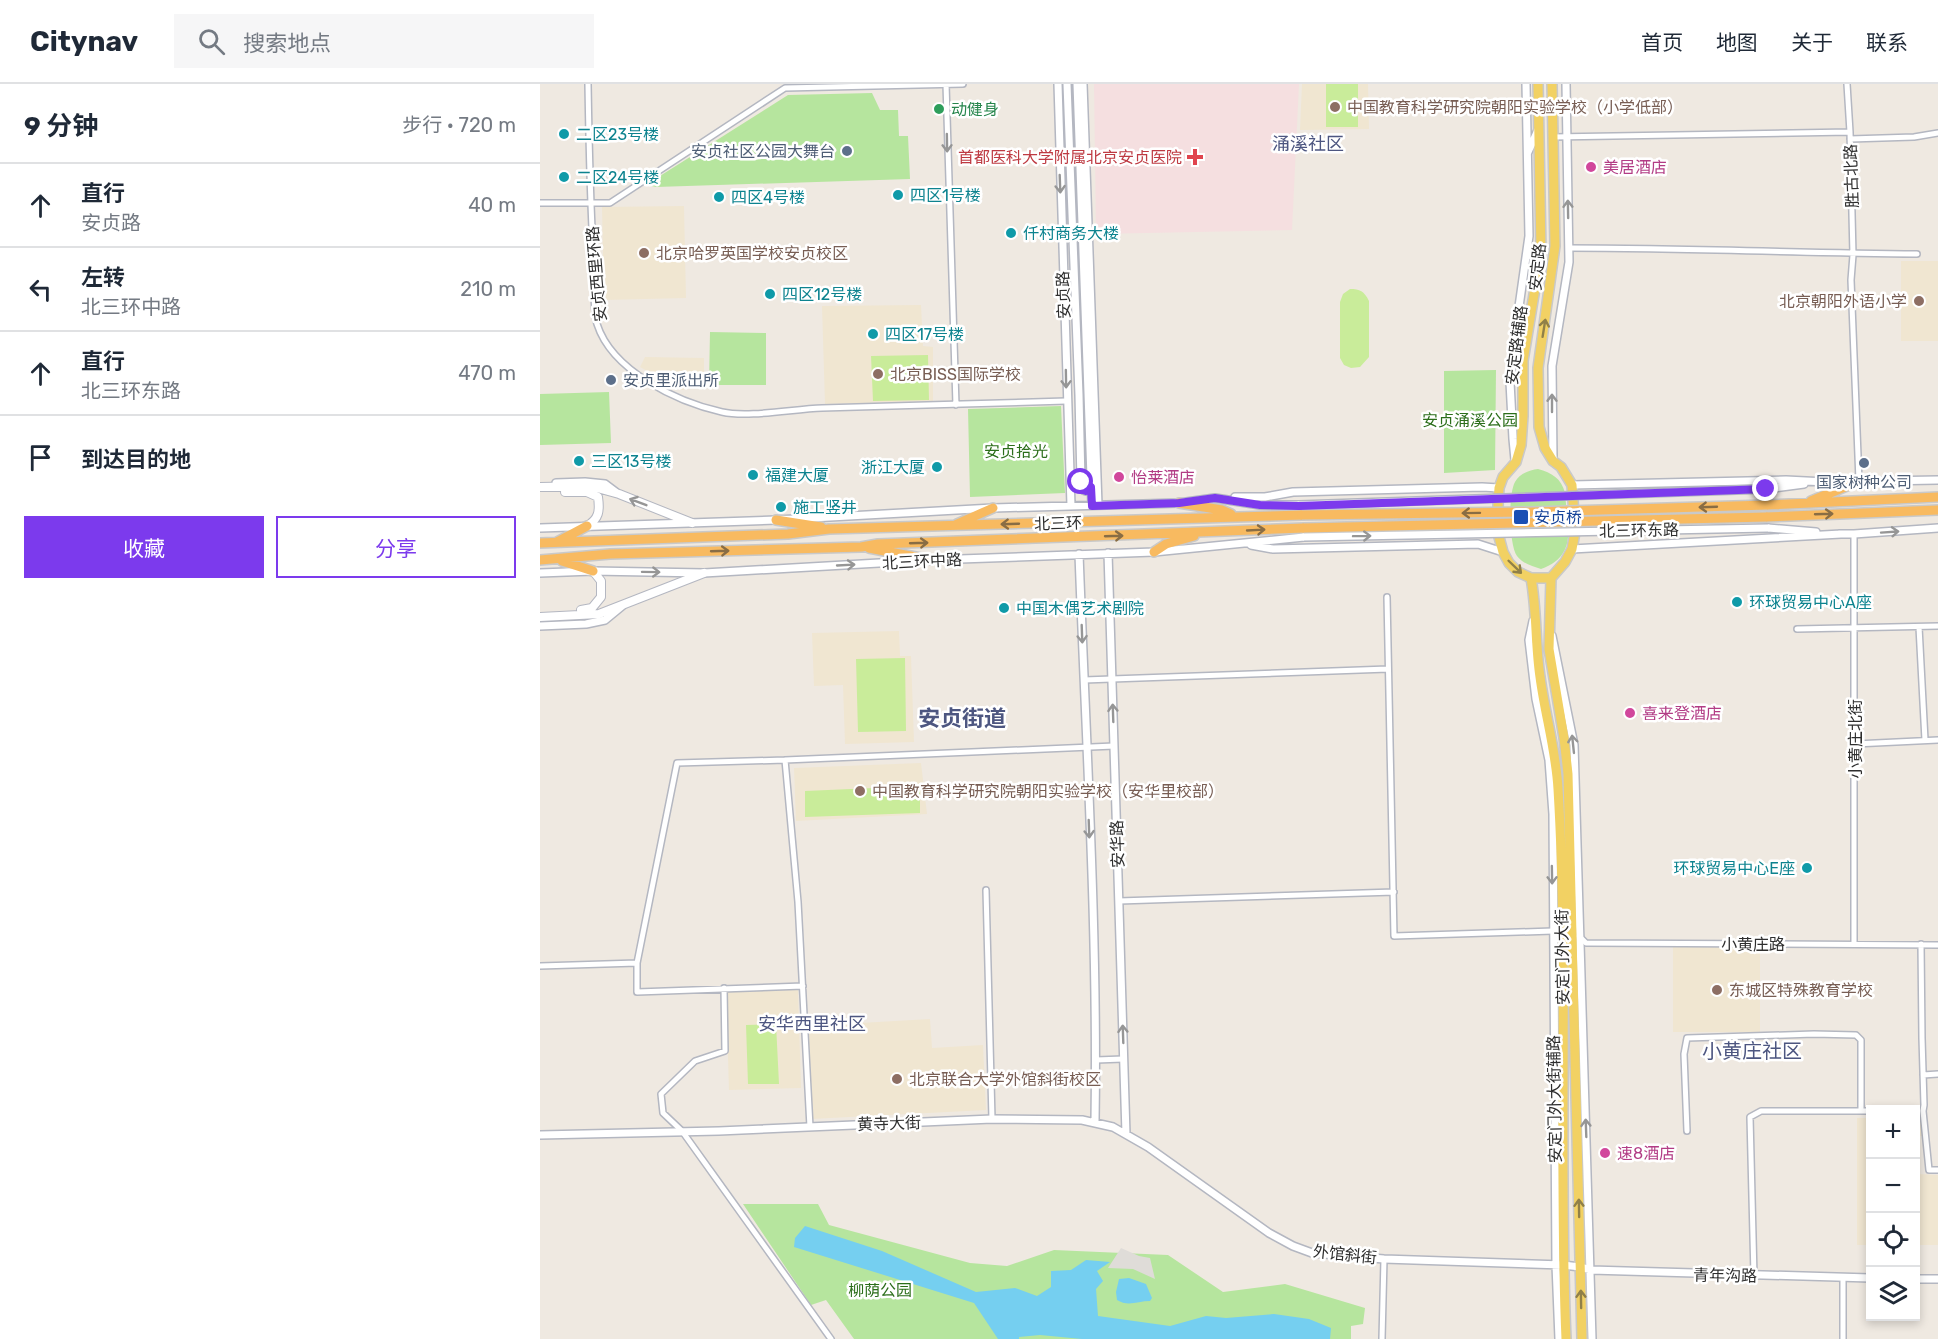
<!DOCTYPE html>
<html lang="zh">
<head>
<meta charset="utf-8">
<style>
	:root { --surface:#fff; --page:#f6f6f7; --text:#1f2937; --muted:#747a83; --line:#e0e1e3; --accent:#7c3aed }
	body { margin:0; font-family:Rubik,"Noto Sans SC",sans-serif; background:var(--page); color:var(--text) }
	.controls { position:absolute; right:18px; bottom:18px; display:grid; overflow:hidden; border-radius:0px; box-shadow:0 3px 9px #0003 }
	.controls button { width:54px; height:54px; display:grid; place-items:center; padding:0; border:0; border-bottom:2px solid var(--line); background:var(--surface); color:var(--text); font:30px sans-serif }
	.stop { position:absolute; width:18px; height:18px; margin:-14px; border:4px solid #7c3aed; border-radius:50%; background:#fff }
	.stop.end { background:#7c3aed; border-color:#fff; box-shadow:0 2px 6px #0008 }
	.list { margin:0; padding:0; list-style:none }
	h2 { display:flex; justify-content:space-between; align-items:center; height:78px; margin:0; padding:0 24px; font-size:26px }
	h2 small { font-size:20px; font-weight:400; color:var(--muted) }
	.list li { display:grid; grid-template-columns:39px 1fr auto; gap:18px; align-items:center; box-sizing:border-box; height:84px; padding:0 24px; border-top:2px solid var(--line) }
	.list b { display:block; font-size:22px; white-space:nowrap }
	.list p { margin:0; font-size:20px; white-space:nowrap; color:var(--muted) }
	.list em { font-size:20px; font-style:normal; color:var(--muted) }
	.actions { display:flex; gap:12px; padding:18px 24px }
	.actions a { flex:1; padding:14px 0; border:2px solid var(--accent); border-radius:0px; text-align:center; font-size:21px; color:var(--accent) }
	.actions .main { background:var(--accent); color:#fff }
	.icon { flex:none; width:33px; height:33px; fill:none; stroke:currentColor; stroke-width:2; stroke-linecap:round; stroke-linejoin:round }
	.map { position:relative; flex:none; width:1398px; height:1255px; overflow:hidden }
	header { display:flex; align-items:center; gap:36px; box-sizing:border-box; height:84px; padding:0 30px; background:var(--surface); border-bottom:2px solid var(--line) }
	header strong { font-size:28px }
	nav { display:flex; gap:33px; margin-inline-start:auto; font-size:21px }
	.search { width:420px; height:54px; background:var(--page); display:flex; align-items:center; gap:15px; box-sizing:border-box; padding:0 21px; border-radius:0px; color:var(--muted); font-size:22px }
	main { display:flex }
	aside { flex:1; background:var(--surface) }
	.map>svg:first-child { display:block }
	.education { fill:#f0e6d1 }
	.medical { fill:#f5dfe0 }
	.green { fill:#b6e59e }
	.pitch { fill:#c9ec9a }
	.plaza { fill:#dfdcd8 }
	.water { fill:#75cff0 }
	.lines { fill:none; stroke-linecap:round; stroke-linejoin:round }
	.minor-casing { stroke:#b4b7c1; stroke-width:8 }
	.tertiary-casing { stroke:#b4b7c1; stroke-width:10 }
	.secondary-casing { stroke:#b4b7c1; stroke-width:10 }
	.primary-casing { stroke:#c9c9c9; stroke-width:12 }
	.trunk-casing { stroke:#c9c9c9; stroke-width:12 }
	.minor { stroke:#fff; stroke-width:5 }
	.tertiary { stroke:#fff; stroke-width:7 }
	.secondary { stroke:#fff; stroke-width:8 }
	.primary { stroke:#f2d163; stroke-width:9 }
	.trunk { stroke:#f8ba60; stroke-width:9 }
	.tertiary-bridge-casing { stroke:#b4b7c1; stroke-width:10; stroke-linecap:butt }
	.trunk-bridge-casing { stroke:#c9c9c9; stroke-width:12; stroke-linecap:butt }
	.tertiary-bridge { stroke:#fff; stroke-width:7 }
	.trunk-bridge { stroke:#f8ba60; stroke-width:9 }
	.oneway { stroke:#969696 }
	.oneway2 { stroke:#908048 }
	.oneway3 { stroke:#896d44 }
	.route { stroke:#7c3aed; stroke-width:8 }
	.education-dot { fill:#8d6e63; stroke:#fff; stroke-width:2 }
	.leisure-dot { fill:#2e9e5b; stroke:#fff; stroke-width:2 }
	.culture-dot { fill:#0f9aa8; stroke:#fff; stroke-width:2 }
	.service-dot { fill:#5c6f8a; stroke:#fff; stroke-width:2 }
	.health-dot { fill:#e0444e; stroke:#fff; stroke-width:2 }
	.hotel-dot { fill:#d1479c; stroke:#fff; stroke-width:2 }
	.transit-dot { fill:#1a4fb4; stroke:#fff; stroke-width:2 }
	.labels { text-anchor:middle; stroke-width:5; stroke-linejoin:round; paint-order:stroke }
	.education-label { font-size:16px; fill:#785e54; stroke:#fff; text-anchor:start }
	.leisure-label { font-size:16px; fill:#27864d; stroke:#fff; text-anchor:start }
	.culture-label { font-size:16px; fill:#0d838f; stroke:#fff; text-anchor:start }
	.service-label { font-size:16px; fill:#4e5e75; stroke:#fff; text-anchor:end }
	.health-label { font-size:16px; fill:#be3a42; stroke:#fff; text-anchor:end }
	.hotel-label { font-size:16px; fill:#b23c85; stroke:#fff; text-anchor:start }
	.street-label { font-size:16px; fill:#2e2e2e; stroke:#fff }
	.park-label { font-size:16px; fill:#2c6e1b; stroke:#fff }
	.transit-label { font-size:16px; fill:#164399; stroke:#fff; text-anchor:start }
	.neighbourhood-label { font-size:18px; fill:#4d5680; stroke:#fff }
	.quarter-label { font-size:20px; fill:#4d5680; stroke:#fff }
	.district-label { font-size:22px; font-weight:bold; fill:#4d5680; stroke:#fff }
</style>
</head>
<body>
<header>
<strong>Citynav</strong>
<div class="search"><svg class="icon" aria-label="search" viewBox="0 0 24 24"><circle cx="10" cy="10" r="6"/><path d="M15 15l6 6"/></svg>搜索地点</div>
<nav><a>首页</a><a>地图</a><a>关于</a><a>联系</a></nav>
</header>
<main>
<aside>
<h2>9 分钟<small>步行 · 720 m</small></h2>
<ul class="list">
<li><svg class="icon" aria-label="ahead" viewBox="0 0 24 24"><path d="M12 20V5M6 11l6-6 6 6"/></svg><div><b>直行</b><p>安贞路</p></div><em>40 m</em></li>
<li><svg class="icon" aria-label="left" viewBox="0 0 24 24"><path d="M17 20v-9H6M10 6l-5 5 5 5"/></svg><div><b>左转</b><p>北三环中路</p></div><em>210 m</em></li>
<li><svg class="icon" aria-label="ahead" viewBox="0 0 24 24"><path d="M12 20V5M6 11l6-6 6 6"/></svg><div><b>直行</b><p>北三环东路</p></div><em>470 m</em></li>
<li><svg class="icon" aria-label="arrive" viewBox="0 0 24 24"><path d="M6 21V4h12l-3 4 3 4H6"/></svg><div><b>到达目的地</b></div></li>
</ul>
<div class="actions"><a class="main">收藏</a><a>分享</a></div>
</aside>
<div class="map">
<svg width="1398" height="1255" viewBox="0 0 1398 1255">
	<rect width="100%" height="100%" fill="#efe9e1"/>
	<path class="education" d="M762,0H828L829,45L760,46Z
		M144,122L146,214L64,216L62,123Z
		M1361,177H1398V257H1361Z
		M381,221L383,262L393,263V317L285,320L282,222Z
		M105,273L164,274V301L141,306L100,283Z
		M359,547L360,572H371L374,658L305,660L303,601L274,602L272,549Z
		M381,679L387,730L256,737L254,684Z
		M1133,863H1220V948H1133Z
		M258,905L261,1004L189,1006L186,907Z
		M390,935L392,964L443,961L446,1026L271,1035L268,942Z
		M1317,1034H1330V1161H1317Z
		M1376,1034H1382V1052H1377V1090L1398,1091V1161H1376Z"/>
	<path class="medical" d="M554,0H759L752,146L556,150Z"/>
	<path class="green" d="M332,9L340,26H358L359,52H368L370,95L116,103L112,102V97L248,11Z
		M170,248L226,249V301H169Z
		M956,286L955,386L904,389V287Z
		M69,308L71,359L0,361V310Z
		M521,322L525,409L430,413L428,325Z
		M998,385C1012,389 1021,394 1025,409C1027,440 1039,472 1001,485C992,482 983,480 977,472C969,461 968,410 975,398C979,390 989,386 998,385Z
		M203,1120H278L289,1141L430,1179L467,1182L514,1166L628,1171L683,1208L745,1200L825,1224L823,1240L811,1242V1255H314L286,1216L271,1221Z"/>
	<path class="pitch" d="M786,0H818V43H786Z
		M810,205C820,205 824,207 829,217V273L820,283L811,284L804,281L800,274V218L803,210Z
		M388,271L389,316L333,317L331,272Z
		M365,574L366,647L318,648L316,575Z
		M380,702V729L265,733V707Z
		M236,940L239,1000H208L206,941Z"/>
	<path class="plaza" d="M581,1164L599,1172L610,1174L615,1195L593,1185L568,1184Z"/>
	<path class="water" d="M265,1142L342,1167L436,1208L475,1204L497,1212L511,1203V1187L531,1186L546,1176L570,1178L557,1187L563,1197L556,1205L558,1232L630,1242L666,1232L686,1234L734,1230L769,1235L791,1244L790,1255H542L500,1251L479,1253V1255H458L434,1219L254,1163L255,1154Z
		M589,1194L606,1200L612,1214L610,1217C598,1217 588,1223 577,1216L576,1208L579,1195Z"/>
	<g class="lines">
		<g class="minor-casing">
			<path id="minor" d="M48,0C49,60 50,121 54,181C54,195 53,228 57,240C72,287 137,318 182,328C208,334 253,325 282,324C363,321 445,320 526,317
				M406,0L416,321
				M1307,0L1310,48
				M1013,53L1310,48L1313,171L1311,196L1319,397
				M1310,55L1374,53L1398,49
				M0,119H70L245,4L423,0
				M1029,164C1145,164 1261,169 1377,170
				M1314,450V860
				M847,513L854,852L1013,847
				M1379,543L1385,656
				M1257,545L1398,542
				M544,596L848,585
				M1315,660L1398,656
				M245,676L258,818L270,1043
				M446,806L452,1035
				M579,817L854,808
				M1039,852L1046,859L1398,861
				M1381,860L1382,954L1384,1021L1383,1027L1389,1086H1398
				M0,882L97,879
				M263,902L97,908V879L137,679L245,676L574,662
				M184,904L185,967L155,977L121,1010L123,1029L142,1047L291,1255
				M556,976L583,975
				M1383,991L1398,990
				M1147,1047L1144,970L1147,954L1274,950L1316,951L1321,956V1027
				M1214,1192L1210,1033L1221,1027H1330
				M1303,1193V1255
				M842,1255L844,1175"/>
		</g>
		<g class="tertiary-casing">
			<path id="tertiary" d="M518,0L531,422
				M527,0L539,311L541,398L543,406L546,407L551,403
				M537,0L552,421
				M543,0L558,421
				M988,68L998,46
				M1013,375L1012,282L1029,178L1026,0
				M975,376L973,355L970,298L972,272L989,152L986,0
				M1284,398L1398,396
				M16,399L45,398L65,400L77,409
				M1032,401L1246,396L1286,398
				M1226,405L1264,400
				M695,413H725L753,408L942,403L959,404
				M0,444L236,436L453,424L639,419L675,414L720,421H759
				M1228,444L1276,448
				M1299,450H1314L1398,444
				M711,461L733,465L938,460L963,468
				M1032,465L1301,450
				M568,469L586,1050
				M539,470C546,659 558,849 555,1038
				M0,489L53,487L164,489L391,476L614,468L764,453
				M993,537L989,556L996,615L1009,676L1013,730L1016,1181L1019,1255
				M0,542L46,540L65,536L82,522
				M1012,552L1034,661L1052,1255
				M0,1051L179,1047L452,1035L542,1036L573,1043L608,1063L729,1149L753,1162L772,1169L844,1175L1023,1181L1040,1183L1051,1186L1330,1194
				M1376,1195H1398"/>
		</g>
		<g class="secondary-casing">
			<path id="secondary" d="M0,403L50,402L79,410L152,439
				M25,408H47L58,413C60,427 59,435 47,442
				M41,526L52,524L61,513V497L53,487
				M0,533L59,530L164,489"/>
		</g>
		<g class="primary-casing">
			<path id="primary" d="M998,0L1001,168L983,277V332L981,361L976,378L963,393L959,404L958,418L959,453L963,468L969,479L978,488L991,494H1011
				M991,494C997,527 995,560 1000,593C1005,631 1016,667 1018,705C1029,888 1018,1072 1026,1255
				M1011,494L1009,565L1024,654L1028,690L1042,1255
				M1011,494L1025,478L1032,465L1035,448L1032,401L1021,383L1013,377L1005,364L999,343L998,284L1015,162L1012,0"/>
		</g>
		<g class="trunk-casing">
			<path id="trunk" d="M1271,417L1319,397
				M639,419L682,426L691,430
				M1227,421L1398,413
				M1226,433L1398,426
				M236,436L281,443
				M417,440L453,424
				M17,458L47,442
				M0,459L248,450L289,445L762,431
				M329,464L391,476
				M614,468L626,460L654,452
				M0,476L70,470L321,463L338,460L764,444
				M22,477L53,487"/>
		</g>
		<use href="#minor" class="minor"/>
		<use href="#tertiary" class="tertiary"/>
		<use href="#secondary" class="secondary"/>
		<use href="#primary" class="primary"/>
		<use href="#trunk" class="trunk"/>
		<g class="tertiary-bridge-casing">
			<path id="tertiary-bridge" d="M759,421L1226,405
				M764,453L1228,444"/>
		</g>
		<g class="trunk-bridge-casing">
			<path id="trunk-bridge" d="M762,431L994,428L1227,421
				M764,444L1226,433"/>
		</g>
		<use href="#tertiary-bridge" class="tertiary-bridge"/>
		<use href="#trunk-bridge" class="trunk-bridge"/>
	</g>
	<defs><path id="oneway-shaft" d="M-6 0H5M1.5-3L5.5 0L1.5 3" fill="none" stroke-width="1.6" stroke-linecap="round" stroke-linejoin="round" transform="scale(1.5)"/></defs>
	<g class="oneway">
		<use href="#oneway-shaft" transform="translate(407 59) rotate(89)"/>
		<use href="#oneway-shaft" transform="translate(520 100) rotate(88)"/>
		<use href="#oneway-shaft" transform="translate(1028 125) rotate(-91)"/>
		<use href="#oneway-shaft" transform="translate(526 295) rotate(89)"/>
		<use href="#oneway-shaft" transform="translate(1012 319) rotate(-90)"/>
		<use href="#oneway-shaft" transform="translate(98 418) rotate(-159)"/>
		<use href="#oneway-shaft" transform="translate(1350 448) rotate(-4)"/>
		<use href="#oneway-shaft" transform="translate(822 452) rotate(-1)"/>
		<use href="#oneway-shaft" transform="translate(306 481) rotate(-3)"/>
		<use href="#oneway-shaft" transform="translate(111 488) rotate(1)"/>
		<use href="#oneway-shaft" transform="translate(542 550) rotate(88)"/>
		<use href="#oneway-shaft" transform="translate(573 629) rotate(-92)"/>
		<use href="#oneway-shaft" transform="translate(1033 660) rotate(-96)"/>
		<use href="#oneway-shaft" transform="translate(549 745) rotate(88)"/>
		<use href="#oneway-shaft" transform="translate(1012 791) rotate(89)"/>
		<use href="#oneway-shaft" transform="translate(583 950) rotate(-92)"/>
		<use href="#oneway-shaft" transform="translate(1046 1044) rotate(-92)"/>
	</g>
	<g class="oneway2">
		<use href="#oneway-shaft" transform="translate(1004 244) rotate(-81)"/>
		<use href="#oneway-shaft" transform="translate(975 483) rotate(44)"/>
		<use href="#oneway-shaft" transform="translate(1039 1124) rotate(-91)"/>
		<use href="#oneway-shaft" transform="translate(1041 1215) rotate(-91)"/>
	</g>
	<g class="oneway3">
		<use href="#oneway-shaft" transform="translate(1168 423) rotate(178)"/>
		<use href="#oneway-shaft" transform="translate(931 429) rotate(179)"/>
		<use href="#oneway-shaft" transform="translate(1284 430) rotate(-2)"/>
		<use href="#oneway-shaft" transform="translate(470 440) rotate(178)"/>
		<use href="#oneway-shaft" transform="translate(716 446) rotate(-3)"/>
		<use href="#oneway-shaft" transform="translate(574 452) rotate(-2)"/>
		<use href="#oneway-shaft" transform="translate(379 459) rotate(-2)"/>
		<use href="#oneway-shaft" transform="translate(180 467) rotate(-2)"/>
	</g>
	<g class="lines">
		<path class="route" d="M541,398L543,406L546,407L551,403L552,422L639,419L675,414L720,421L759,422L1226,405"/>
	</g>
	<g class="education-dot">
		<circle cx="795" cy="23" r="6"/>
		<circle cx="104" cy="169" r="6"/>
		<circle cx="1379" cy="217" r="6"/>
		<circle cx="338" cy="290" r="6"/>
		<circle cx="320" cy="707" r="6"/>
		<circle cx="1177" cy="906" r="6"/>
		<circle cx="357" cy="995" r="6"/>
	</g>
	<circle class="leisure-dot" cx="399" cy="25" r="6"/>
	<g class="culture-dot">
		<circle cx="24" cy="50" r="6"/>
		<circle cx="24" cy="93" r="6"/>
		<circle cx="358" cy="111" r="6"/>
		<circle cx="179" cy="113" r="6"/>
		<circle cx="471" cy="149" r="6"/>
		<circle cx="230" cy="210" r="6"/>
		<circle cx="333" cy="250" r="6"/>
		<circle cx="39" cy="377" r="6"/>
		<circle cx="397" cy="383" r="6"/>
		<circle cx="213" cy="391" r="6"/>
		<circle cx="241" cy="423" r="6"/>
		<circle cx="1197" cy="518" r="6"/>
		<circle cx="464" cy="524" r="6"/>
		<circle cx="1267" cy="784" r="6"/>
	</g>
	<g class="service-dot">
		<circle cx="307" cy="67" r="6"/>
		<circle cx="71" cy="296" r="6"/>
		<circle cx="1324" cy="379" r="6"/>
	</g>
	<path class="health-dot" d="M652 64h6v6h6v6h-6v6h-6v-6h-6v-6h6z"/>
	<g class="hotel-dot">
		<circle cx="1051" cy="83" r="6"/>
		<circle cx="579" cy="393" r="6"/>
		<circle cx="1090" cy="629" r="6"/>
		<circle cx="1065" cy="1069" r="6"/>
	</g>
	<rect class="transit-dot" x="973" y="425" width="16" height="16" rx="3"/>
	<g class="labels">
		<g class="education-label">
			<text x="807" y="29">中国教育科学研究院朝阳实验学校（小学低部）</text>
			<text x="116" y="175">北京哈罗英国学校安贞校区</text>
			<text x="1367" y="223" text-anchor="end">北京朝阳外语小学</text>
			<text x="350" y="296">北京BISS国际学校</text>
			<text x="332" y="713">中国教育科学研究院朝阳实验学校（安华里校部）</text>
			<text x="1189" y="912">东城区特殊教育学校</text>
			<text x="369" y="1001">北京联合大学外馆斜街校区</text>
		</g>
		<g class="leisure-label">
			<text x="411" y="31">动健身</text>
		</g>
		<g class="culture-label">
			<text x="36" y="56">二区23号楼</text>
			<text x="36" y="99">二区24号楼</text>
			<text x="370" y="117">四区1号楼</text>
			<text x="191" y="119">四区4号楼</text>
			<text x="483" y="155">仟村商务大楼</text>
			<text x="242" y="216">四区12号楼</text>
			<text x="345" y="256">四区17号楼</text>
			<text x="51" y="383">三区13号楼</text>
			<text x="385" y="389" text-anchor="end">浙江大厦</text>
			<text x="225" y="397">福建大厦</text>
			<text x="253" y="429">施工竖井</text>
			<text x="1209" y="524">环球贸易中心A座</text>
			<text x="476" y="530">中国木偶艺术剧院</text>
			<text x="1255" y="790" text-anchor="end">环球贸易中心E座</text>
		</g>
		<g class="service-label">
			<text x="295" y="73">安贞社区公园大舞台</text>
			<text x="83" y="302" text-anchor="start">安贞里派出所</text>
			<text x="1324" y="404" text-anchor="middle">国家树种公司</text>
		</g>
		<g class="health-label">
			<text x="642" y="79">首都医科大学附属北京安贞医院</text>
		</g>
		<g class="hotel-label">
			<text x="1063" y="89">美居酒店</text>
			<text x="591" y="399">怡莱酒店</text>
			<text x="1102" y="635">喜来登酒店</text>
			<text x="1077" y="1075">速8酒店</text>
		</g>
		<g class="street-label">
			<text transform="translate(1311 92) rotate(-92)" y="6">胜古北路</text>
			<text transform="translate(997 183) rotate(-84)" y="6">安定路</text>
			<text transform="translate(56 190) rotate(-95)" y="6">安贞西里环路</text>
			<text transform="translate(523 211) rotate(-92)" y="6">安贞路</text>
			<text transform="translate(976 261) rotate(-83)" y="6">安定路辅路</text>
			<text transform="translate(518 439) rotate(-2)" y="6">北三环</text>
			<text transform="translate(1099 446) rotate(-1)" y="6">北三环东路</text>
			<text transform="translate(382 477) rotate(-3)" y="6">北三环中路</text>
			<text transform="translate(1315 655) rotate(-90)" y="6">小黄庄北街</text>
			<text transform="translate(577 760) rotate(-92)" y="6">安华路</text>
			<text x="1213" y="866">小黄庄路</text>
			<text transform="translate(1022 873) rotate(-91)" y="6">安定门外大街</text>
			<text transform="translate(1014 1015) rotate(-91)" y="6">安定门外大街辅路</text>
			<text transform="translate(349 1039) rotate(-2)" y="6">黄寺大街</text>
			<text transform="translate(805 1170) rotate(6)" y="6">外馆斜街</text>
			<text transform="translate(1185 1191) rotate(1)" y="6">青年沟路</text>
		</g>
		<g class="park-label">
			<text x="930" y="342">安贞涌溪公园</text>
			<text x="476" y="373">安贞拾光</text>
			<text x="340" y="1212">柳荫公园</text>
		</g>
		<g class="transit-label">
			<text x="994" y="439">安贞桥</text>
		</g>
		<g class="neighbourhood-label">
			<text x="768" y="66">涌溪社区</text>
			<text x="272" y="946">安华西里社区</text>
		</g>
		<g class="quarter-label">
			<text x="1212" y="974">小黄庄社区</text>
		</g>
		<g class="district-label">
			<text x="422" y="642">安贞街道</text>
		</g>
	</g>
</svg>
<div class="controls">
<button>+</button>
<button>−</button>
<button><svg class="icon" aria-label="locate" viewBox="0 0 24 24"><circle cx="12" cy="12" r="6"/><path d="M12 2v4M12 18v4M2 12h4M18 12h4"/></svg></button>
<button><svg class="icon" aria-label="layers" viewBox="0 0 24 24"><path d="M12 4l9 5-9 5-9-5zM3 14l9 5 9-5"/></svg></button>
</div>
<div class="stop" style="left:541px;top:398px"></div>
<div class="stop end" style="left:1226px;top:405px"></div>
</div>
</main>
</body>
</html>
